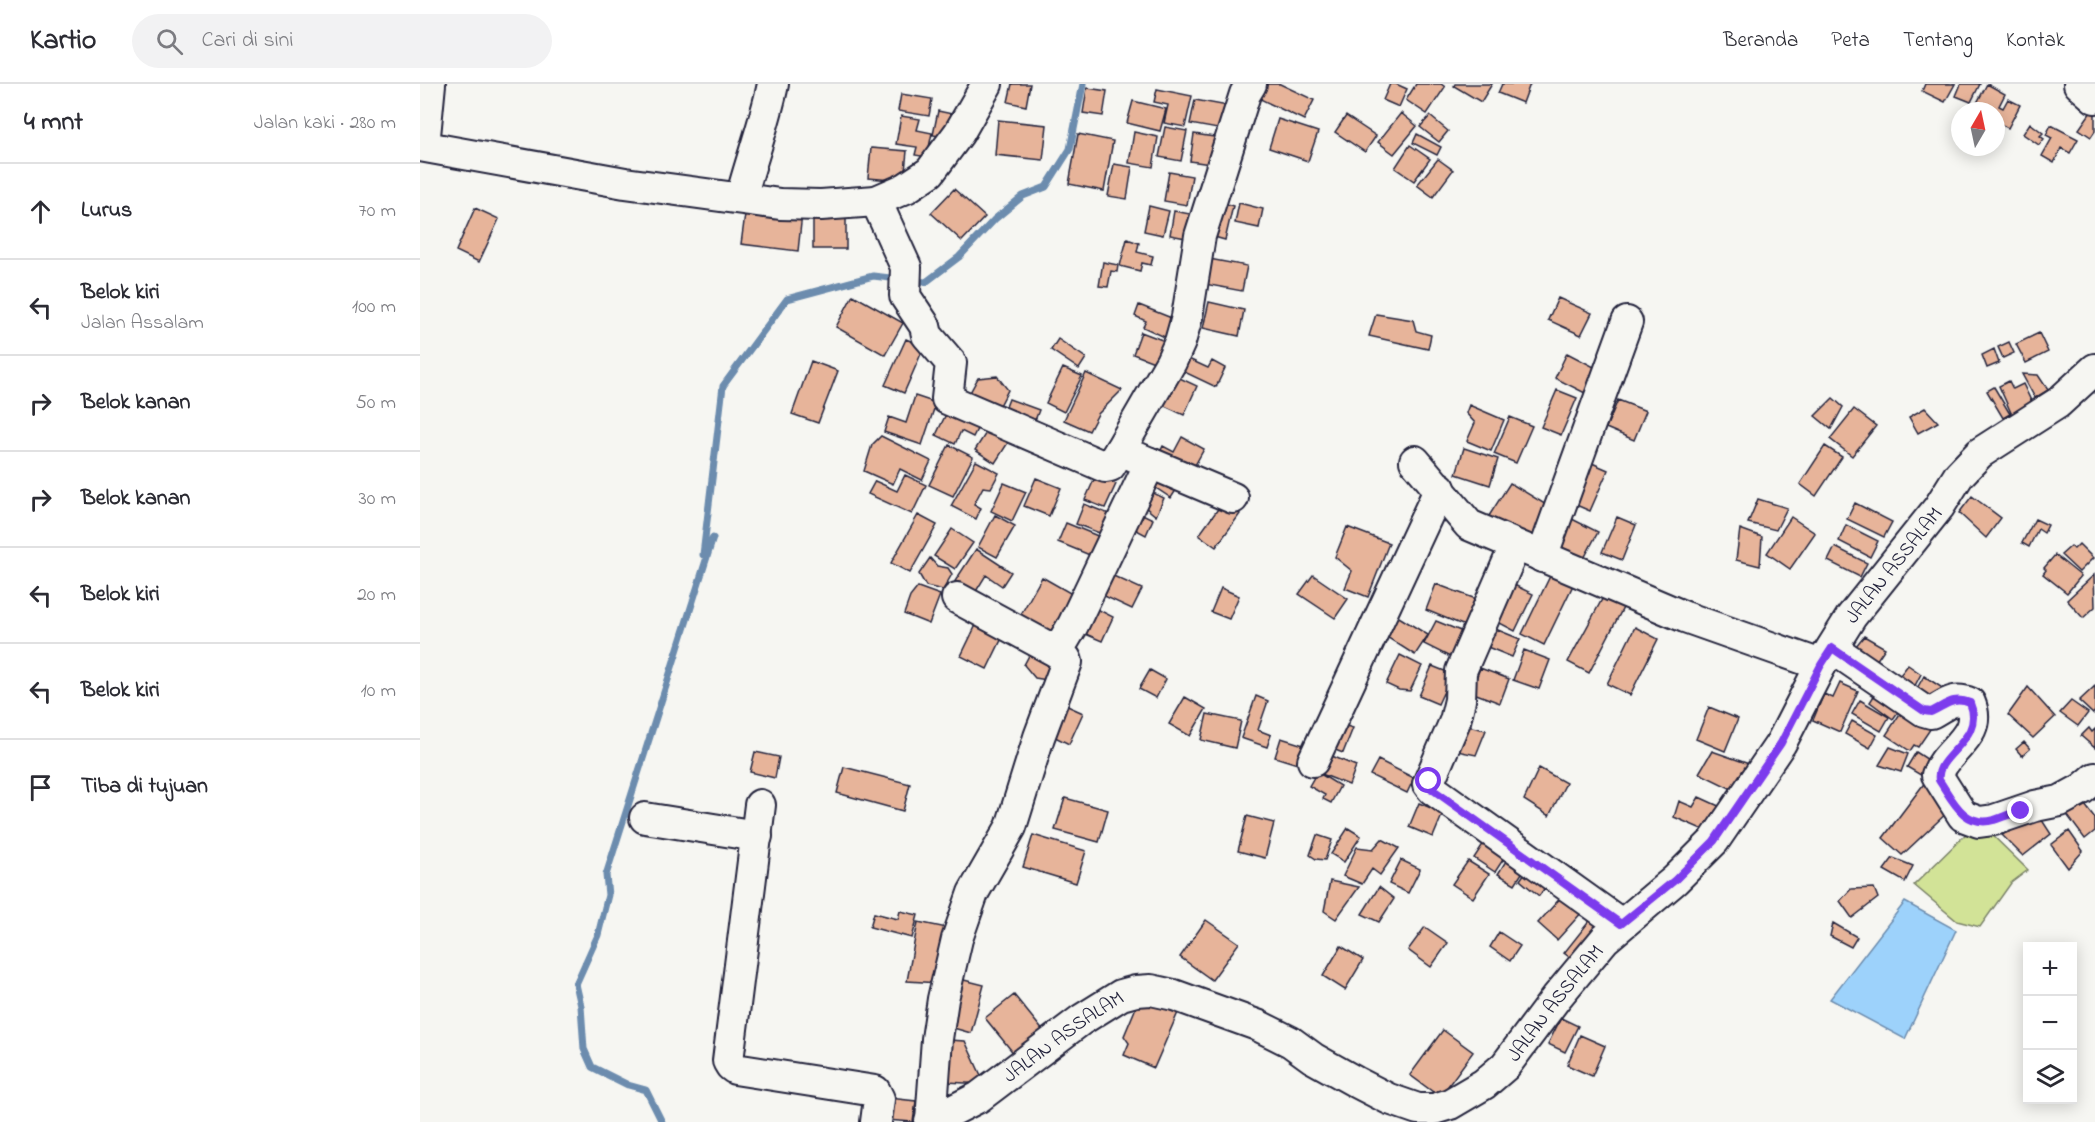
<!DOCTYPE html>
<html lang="id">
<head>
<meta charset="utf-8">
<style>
	:root { --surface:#fff; --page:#f2f2f3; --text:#2b2b33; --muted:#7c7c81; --line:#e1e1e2 }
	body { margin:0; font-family:"Indie Flower",sans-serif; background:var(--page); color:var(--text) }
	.controls { position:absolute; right:18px; bottom:18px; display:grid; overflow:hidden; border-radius:0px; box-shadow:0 3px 15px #0003 }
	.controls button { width:54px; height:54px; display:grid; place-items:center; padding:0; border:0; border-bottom:2px solid var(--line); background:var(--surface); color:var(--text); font:30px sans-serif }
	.compass { position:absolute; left:1531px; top:18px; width:54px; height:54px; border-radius:50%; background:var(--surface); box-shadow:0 3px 15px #0003; rotate:9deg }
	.stop { position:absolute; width:18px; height:18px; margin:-14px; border:4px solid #7c3aed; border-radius:50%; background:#fff }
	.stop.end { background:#7c3aed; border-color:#fff; box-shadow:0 2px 6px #0008 }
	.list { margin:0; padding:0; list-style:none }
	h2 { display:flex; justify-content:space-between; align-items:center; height:78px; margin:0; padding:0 24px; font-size:26px }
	h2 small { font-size:20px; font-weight:400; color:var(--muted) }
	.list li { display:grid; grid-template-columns:39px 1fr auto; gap:18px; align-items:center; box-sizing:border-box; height:96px; padding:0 24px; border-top:2px solid var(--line) }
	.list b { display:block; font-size:22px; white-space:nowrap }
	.list p { margin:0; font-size:20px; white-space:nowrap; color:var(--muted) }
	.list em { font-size:20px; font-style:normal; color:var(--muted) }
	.icon { flex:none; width:33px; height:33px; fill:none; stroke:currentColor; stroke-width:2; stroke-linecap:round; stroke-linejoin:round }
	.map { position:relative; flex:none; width:1675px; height:1038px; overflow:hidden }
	header { display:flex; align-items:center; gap:36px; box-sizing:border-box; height:84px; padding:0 30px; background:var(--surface); border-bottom:2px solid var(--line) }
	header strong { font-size:28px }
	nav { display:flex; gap:33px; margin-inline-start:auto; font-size:21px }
	.search { width:420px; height:54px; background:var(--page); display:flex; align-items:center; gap:15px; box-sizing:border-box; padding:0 21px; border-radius:33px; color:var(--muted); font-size:22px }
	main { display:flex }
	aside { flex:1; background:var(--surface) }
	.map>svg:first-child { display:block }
	.green { fill:#d2e397; stroke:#7a8269; stroke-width:1.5 }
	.water { fill:#9dd2fb; stroke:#6c8cae; stroke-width:1.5 }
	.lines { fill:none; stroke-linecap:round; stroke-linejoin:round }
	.stream { stroke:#6c8cae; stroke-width:7 }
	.building { fill:#e7b49a; stroke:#22223b; stroke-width:1.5 }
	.minor-casing { stroke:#22223b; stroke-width:34 }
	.minor { stroke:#f6f6f2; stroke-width:30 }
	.route { stroke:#7c3aed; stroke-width:8 }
	.labels { text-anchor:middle; stroke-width:5; stroke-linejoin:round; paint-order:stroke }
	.street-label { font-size:20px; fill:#22223b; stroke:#f6f6f2 }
</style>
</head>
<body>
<header>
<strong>Kartio</strong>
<div class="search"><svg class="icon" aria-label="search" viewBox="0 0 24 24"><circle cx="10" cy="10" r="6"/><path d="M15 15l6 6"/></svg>Cari di sini</div>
<nav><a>Beranda</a><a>Peta</a><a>Tentang</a><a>Kontak</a></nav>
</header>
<main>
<aside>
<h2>4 mnt<small>Jalan kaki · 280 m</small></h2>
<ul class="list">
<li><svg class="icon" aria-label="ahead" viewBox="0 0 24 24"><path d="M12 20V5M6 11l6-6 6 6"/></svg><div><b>Lurus</b></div><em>70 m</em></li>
<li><svg class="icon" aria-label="left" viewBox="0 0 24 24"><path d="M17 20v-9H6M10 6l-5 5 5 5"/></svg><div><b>Belok kiri</b><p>Jalan Assalam</p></div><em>100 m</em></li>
<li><svg class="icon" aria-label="right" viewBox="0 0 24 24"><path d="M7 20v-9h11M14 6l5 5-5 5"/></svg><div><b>Belok kanan</b></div><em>50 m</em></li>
<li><svg class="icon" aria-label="right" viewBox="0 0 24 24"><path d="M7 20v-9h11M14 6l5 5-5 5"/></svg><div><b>Belok kanan</b></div><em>30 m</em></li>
<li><svg class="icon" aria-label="left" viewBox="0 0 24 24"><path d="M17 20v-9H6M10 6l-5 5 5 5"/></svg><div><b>Belok kiri</b></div><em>20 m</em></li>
<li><svg class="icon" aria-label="left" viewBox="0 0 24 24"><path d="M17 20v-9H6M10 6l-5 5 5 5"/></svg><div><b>Belok kiri</b></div><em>10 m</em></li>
<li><svg class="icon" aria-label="arrive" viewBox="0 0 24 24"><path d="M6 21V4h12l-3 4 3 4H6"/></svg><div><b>Tiba di tujuan</b></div></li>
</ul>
</aside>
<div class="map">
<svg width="1675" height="1038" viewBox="0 0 1675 1038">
	<rect width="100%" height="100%" fill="#f6f6f2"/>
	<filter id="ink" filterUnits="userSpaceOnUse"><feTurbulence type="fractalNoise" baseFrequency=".0167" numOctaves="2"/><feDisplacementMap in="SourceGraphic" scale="12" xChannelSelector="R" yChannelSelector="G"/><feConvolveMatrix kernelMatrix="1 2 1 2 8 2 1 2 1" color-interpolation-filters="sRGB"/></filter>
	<g filter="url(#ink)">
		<path class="green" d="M1552,744H1565L1608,786L1591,799L1560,843L1537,837L1494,801Z"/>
		<path class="water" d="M1485,818L1536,846L1485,955L1410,915Z"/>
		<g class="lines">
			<path class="stream" d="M493,197L506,198L539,173L575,135L603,112L626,103L650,65L663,0
				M242,1038L226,1006L208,1001L172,983L164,965L161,922L156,900L178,851L188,811L186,791L293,454L283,471L303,302L367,215L453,192L479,195"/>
		</g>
		<path class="building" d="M592,0H610L606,22L588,18Z
			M842,0H860L894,16L884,36L836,13Z
			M970,0H976L987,5L979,23L963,16Z
			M996,0H1021L1025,3L1007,30L986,16Z
			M1035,0H1072L1061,18L1034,2Z
			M1082,0H1110L1103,19L1078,9Z
			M1505,0H1535L1525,18L1502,7Z
			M1541,0H1560L1551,18L1536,12Z
			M1567,0L1585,10L1579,22L1583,24L1588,15L1600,21L1588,44L1576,38V27H1564L1566,23L1557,19Z
			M667,4L687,7L683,32L663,29Z
			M737,5L772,12L765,43L744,39L748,21L734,18Z
			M481,10L512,15L509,32L478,27Z
			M775,16L808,22L803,46L770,40Z
			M713,17L746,25L740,47L707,39Z
			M1673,25L1675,26V47L1671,53L1659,45Z
			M518,27L537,31L533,54L513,51Z
			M981,29L997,42L974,70L958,58Z
			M481,32L500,35L497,46L512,49L507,73L495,71L497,63L476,60Z
			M926,32L956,52L945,68L915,48Z
			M1010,32L1028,47L1019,58L1000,43Z
			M858,35L898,48L888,77L849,64Z
			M578,36L627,41L623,76L575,71Z
			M1610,39L1623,49L1620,52L1624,55L1619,61L1603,50Z
			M1631,41L1658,55L1650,69L1641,64L1634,79L1622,72L1632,54L1626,51Z
			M745,43L767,47L761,77L739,73Z
			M714,48L738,53L733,83L709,79Z
			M658,50L693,57L684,107L649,100Z
			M774,50L801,54L797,81L770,77Z
			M997,50L1021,63L1017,71L993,59Z
			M990,61L1010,75L994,97L975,84Z
			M451,64L487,67L484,97L448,94Z
			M1018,75L1033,86L1013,113L997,101Z
			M694,80L712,83L707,115L688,112Z
			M749,88L772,92L767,121L744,117Z
			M534,105L565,133L542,157L511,129Z
			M796,117L813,122L805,156L787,151Z
			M819,119L843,125L839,144L815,139Z
			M729,122L749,127L743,151L724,147Z
			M326,123L382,130L378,167L321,160Z
			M55,124L79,135L59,178L36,167Z
			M754,127L770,130L766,154L750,151Z
			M393,135H426V165H393Z
			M707,155L719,159L717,168L733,172L731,181L722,179L720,187L700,182Z
			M784,174L827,182L822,207L779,199Z
			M683,178L698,181L697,188L691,187L688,203L679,202Z
			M433,211L483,239L465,271L416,243Z
			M1138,214L1172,229L1161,251L1128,236Z
			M789,218L824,226L819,252L783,244Z
			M719,221L759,237L751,256L723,243L726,237L715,232Z
			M956,230L993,236L996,247L1011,251L1008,265L949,252Z
			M721,248L750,259L742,281L713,270Z
			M1619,249L1628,268L1606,279L1596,260Z
			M486,255L504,263L484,309L465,301Z
			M638,255L666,274L659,285L631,266Z
			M1589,258L1594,269L1583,274L1578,263Z
			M1574,265L1579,279L1567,284L1562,271Z
			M1147,269L1180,286L1167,310L1135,294Z
			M762,272L788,284L792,277L805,284L796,303L756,284Z
			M391,277L418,287L398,339L372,330Z
			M643,284L662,292L644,328L626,319Z
			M666,289L702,306L678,330L669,347L644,336Z
			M751,290L777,302L764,331L738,319Z
			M1602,290L1618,291L1628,306L1615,314Z
			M577,292L588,306L576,329L547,314L558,294Z
			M1589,297L1593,305L1603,300L1613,321L1592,331L1579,302Z
			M1574,303L1590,330L1583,334L1567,307Z
			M1137,306L1157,314L1141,351L1121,343Z
			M495,312L516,319L502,361L464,348L469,333L486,339Z
			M1413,314L1423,323L1411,345L1395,332Z
			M589,315L619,326L612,344L582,333Z
			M1198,316L1226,327L1214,356L1186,344Z
			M1049,321L1084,336L1071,367L1047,357L1055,339L1046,329Z
			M1505,324L1518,338L1498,349L1489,333Z
			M1434,325L1456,342L1432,372L1410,355Z
			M528,326L559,341L553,353L541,347L535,360L516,351Z
			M1090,333L1112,342L1096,379L1074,370Z
			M571,341L591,354L575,379L555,366Z
			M461,352L511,377L502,396L480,385L473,400L444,387L452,361Z
			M762,353L784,365L770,390L738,372L743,362L754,368Z
			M529,361L553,373L533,412L509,401Z
			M1405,362L1422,373L1396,412L1380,400Z
			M1044,364L1078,375L1070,401L1036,390Z
			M1165,376L1188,386L1170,427L1147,417Z
			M556,377L579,389L571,404L563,403L554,420L561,424L556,435L531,422Z
			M743,389L760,400L751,414L733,402Z
			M485,391L506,401L492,430L448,410L455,397L477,407Z
			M676,391L696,400L685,424L665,416Z
			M616,394L641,404L629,432L604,422Z
			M584,399L606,408L592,437L571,427Z
			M1090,399L1133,425L1110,461L1067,435Z
			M725,405L744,414L736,432L719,418Z
			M1552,412L1581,434L1566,454L1539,429Z
			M1338,415L1367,424L1356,446L1328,439Z
			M803,418L820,430L796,463L779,451Z
			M1435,419L1472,438L1464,453L1427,435Z
			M664,420L689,430L682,450L656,440Z
			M716,427L733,435L726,451L709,442Z
			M498,431L517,441L490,489L471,479Z
			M575,431L595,442L577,473L558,463Z
			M1148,433L1178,448L1161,480L1131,465Z
			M1197,433L1216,441L1202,476L1182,468Z
			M1371,433L1395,449L1370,485L1347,469Z
			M1615,435L1628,441L1624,449L1618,445L1609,463L1602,459Z
			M646,439L685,455L677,474L638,458Z
			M1426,441L1458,457L1450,473L1419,457Z
			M927,443L969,459L948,513L925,504L932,487L915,473Z
			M532,445L553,459L535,485L514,472Z
			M1320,445L1342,453L1340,482L1316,476Z
			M1659,460L1673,474L1659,488L1641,471L1651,462L1654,465Z
			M1415,463L1447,479L1440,493L1408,477Z
			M556,465L591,488L582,502L566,491L550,517L530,505Z
			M1635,471L1661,492L1647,509L1623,490L1626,486L1624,484Z
			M510,474L517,482L528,484L532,490L523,506L506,502L499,490Z
			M1133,486L1155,497L1124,561L1102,550Z
			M689,490L722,505L712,525L680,510Z
			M893,491L928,515L915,534L879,510Z
			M1674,491L1675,523L1663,534L1647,516Z
			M622,493L659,514L638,551L596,539Z
			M1016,500L1056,515L1045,542L1006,526Z
			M1092,500L1113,510L1095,547L1074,536Z
			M498,503L520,511L509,540L484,530L490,513Z
			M801,504L819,512L809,535L791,528Z
			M1186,508L1206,518L1169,589L1148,578Z
			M673,523L693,533L682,557L661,548Z
			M974,530L1008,551L995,571L962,550Z
			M1016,537L1043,548L1030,573L1004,560Z
			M557,539L583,552L567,585L541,572Z
			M1215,543L1238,555L1210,611L1187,600Z
			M1073,544L1100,555L1092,573L1065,562Z
			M1444,552L1465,564L1450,586L1435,563Z
			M614,562L638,576L627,596L615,594L604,581Z
			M1104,566L1130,576L1119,605L1093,596Z
			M980,571L1002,582L990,607L979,606L966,600Z
			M1488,581L1501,590L1489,613L1473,600Z
			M1012,582L1032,590L1018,620L999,612Z
			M1060,584L1089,595L1080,619L1051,608Z
			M730,586L746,595L736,614L719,605Z
			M1504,592L1524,605L1512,627L1491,615Z
			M1420,599L1438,607L1420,648L1393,636L1404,610L1413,614Z
			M1675,602V627L1673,630L1659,617Z
			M1608,603L1635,633L1613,654L1588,631Z
			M1459,604L1483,621L1473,635L1450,618Z
			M836,612L848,617L838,646L851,651L847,663L821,654Z
			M765,613L786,625L770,652L749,640Z
			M1440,616L1469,633L1461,647L1432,630Z
			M1651,617L1668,629L1658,642L1640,629Z
			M1487,619L1515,638L1498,663L1494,661L1490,667L1466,651Z
			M643,620L663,629L649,660L629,650Z
			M1289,623L1318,635L1305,667L1276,655Z
			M787,630L821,637L815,664L781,656Z
			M1432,637L1457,651L1450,664L1425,650Z
			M916,639L933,644L923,669L910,664Z
			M1047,642L1066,646L1056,671L1037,667Z
			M1669,644L1672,648L1675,645V664L1661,652Z
			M861,654L890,663L884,682L855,673Z
			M1604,658L1610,665L1602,672L1596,665Z
			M1470,663L1488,670L1481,688L1459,681Z
			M1292,667L1329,680L1320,709L1279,689Z
			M335,668L359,673L355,694L330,688Z
			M1496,668L1513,679L1504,693L1487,683Z
			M907,670L936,682L929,701L899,689Z
			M958,676L994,694L987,709L950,691Z
			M424,683L490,700L483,727L417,709Z
			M1119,684L1146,699L1129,732L1104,716Z
			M897,688L920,702L911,719L903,715L905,711L889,702Z
			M1506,697L1531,725L1482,771L1463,754Z
			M1279,713L1303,724L1293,750L1254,733L1259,717L1273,723Z
			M645,714L688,726L679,758L635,746Z
			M1662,717L1675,734V747L1665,755L1645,728Z
			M999,719L1023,729L1013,753L989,743Z
			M1618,730L1631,750L1603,772L1582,751Z
			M827,732L854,739L845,774L818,767Z
			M928,744L941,752L924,778L911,770Z
			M1649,747L1663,767L1648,784L1631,761Z
			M1071,748L1092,762L1075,788L1054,774Z
			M613,751L666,767L656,799L603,783Z
			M897,751L912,756L905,776L896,775L890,771Z
			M962,755L979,764L960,791L952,785L942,800L923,792L937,763L953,765Z
			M1092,767L1109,778L1095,800L1078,790Z
			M1473,774L1493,782L1485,798L1464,786Z
			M981,776L1000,785L988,809L969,800Z
			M1048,777L1069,790L1053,814L1032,800Z
			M1111,780L1133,803L1130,808L1124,805L1119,812L1100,796Z
			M910,797L939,803L916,835L904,827Z
			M959,803L974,815L959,838L942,830Z
			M1454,804L1458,814L1432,834L1420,817L1431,805Z
			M1144,810L1163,827L1137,856L1118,839Z
			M480,827L498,831L492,854L450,843L454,829L478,835Z
			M1171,835L1187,848L1160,881L1144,869Z
			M786,836L819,859L792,896L760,873Z
			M498,838L527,844L519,899L487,897Z
			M1413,839L1437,853L1431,863L1410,852Z
			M1005,843L1028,859L1011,883L988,866Z
			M1079,848L1100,862L1090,877L1070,863Z
			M921,862L943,876L925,906L903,892Z
			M536,894L564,901L551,949L523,941Z
			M722,909L760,924L734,984L704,971L709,959L704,952Z
			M594,911L624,948L595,971L565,934Z
			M1141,934L1158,942L1145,968L1128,960Z
			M1023,946L1053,968L1020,1013L990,991Z
			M1160,951L1185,962L1172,992L1147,981Z
			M528,956L545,957L565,1000L526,998Z
			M469,1014L496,1017L493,1038L466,1036Z"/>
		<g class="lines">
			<g class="minor-casing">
				<g id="minor">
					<path d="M1659,0L1675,14"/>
					<path d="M0,62L205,99L360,120L401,121L456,117L486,104L510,88L539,49L567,0"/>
					<path d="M4,62L10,0"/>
					<path d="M321,114C331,76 345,39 353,0"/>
					<path d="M456,117L486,183L485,212L505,242L507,251L531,279L527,315L685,383L690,382L700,366"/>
					<path d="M995,377L1049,441L1265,533L1401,581"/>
					<path d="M730,379L813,414"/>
					<path d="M1095,462L1041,587L1040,616L1035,637L1008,700L1012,705L1201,840"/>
					<path d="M1122,473L1207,238"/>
					<path d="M1412,564L1504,627L1511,629C1526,621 1533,612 1550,619C1564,652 1527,664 1517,691L1543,732L1559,738L1574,736L1615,722L1640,717L1662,705L1675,694"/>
					<path d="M637,568L653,541L730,379L700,366L751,278L760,258L767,233L780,152L825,10L831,0"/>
					<path d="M893,677L1020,404"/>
					<path d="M340,721L308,977L311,982L315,985L455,1007L459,1015L456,1038"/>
					<path d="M225,734L337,752"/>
					<path d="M511,1037L517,955L523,915L537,855L553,809L591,743L619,653L647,578L646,575L637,568L537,514"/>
					<path id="s1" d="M510,1038L559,1013L661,936L701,911L716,907L731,906L754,911L837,941L871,958L893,974L936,998L969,1015L998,1025H1014L1030,1020L1064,1000L1085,982L1136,914L1185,855L1255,796L1294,757L1361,659L1401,581L1431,533L1519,423L1539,391L1560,369L1638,319L1675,285"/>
				</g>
			</g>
			<use href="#minor" class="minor"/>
		</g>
	</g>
	<g class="lines" filter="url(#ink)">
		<path class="route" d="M1009,697V702L1012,705L1201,840L1255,796L1294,757L1361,659L1401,581L1412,564L1504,627L1511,628C1526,621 1533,612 1550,619C1566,656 1514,671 1519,696C1533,717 1544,744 1574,736C1583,733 1592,729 1601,727"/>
	</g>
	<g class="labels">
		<g class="street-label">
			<text dy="7" stroke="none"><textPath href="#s1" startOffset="1293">JALAN ASSALAM</textPath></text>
			<text dy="7" stroke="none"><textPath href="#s1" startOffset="735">JALAN ASSALAM</textPath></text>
			<text dy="7" stroke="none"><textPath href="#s1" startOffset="159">JALAN ASSALAM</textPath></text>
		</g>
	</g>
</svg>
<div class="controls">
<button>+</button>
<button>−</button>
<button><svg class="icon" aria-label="layers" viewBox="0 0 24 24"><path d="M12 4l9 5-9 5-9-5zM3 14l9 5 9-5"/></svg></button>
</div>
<svg class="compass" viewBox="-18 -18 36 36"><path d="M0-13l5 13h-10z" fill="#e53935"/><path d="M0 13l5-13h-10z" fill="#7c7c81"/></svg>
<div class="stop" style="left:1009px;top:697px"></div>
<div class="stop end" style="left:1601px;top:727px"></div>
</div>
</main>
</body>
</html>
